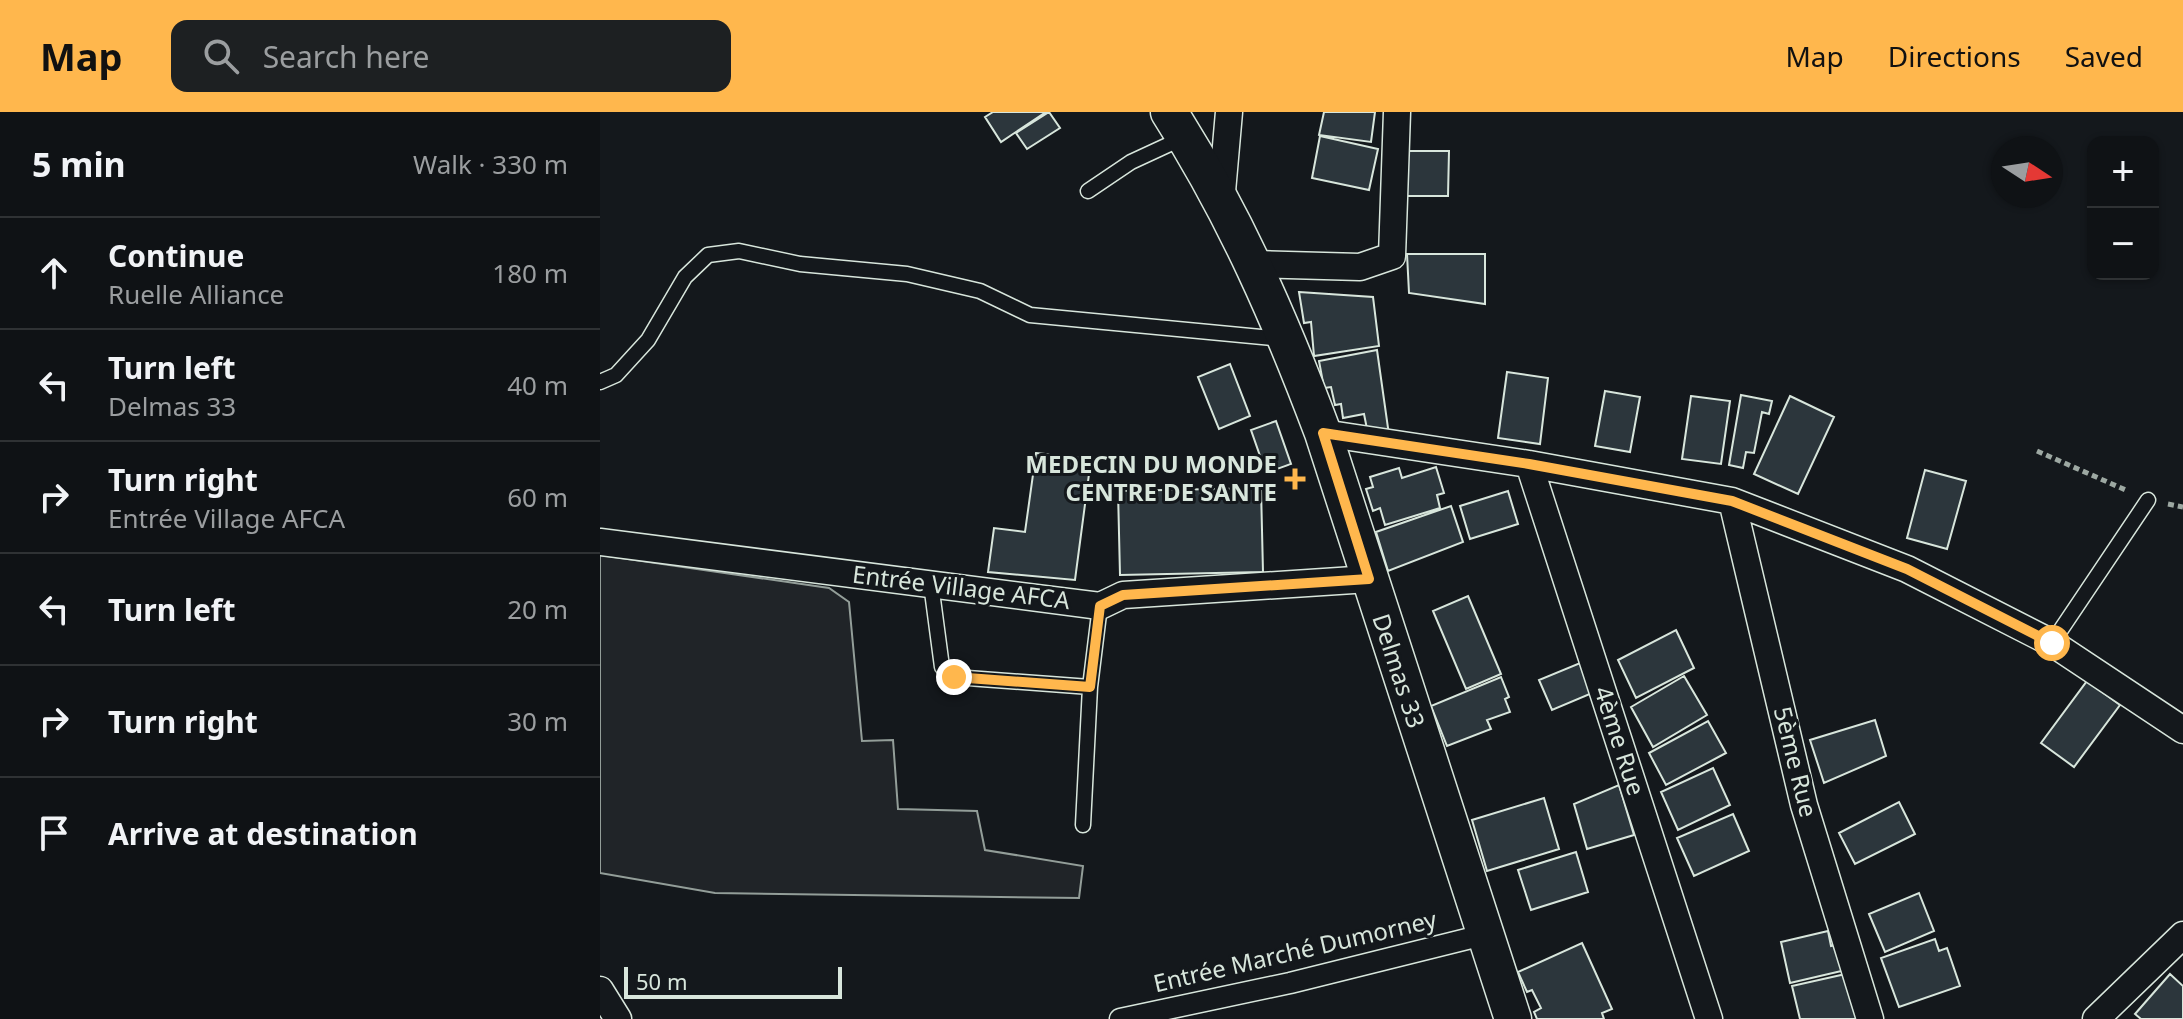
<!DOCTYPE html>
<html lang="en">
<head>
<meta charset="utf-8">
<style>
	:root { --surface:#0f1215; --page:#1d2022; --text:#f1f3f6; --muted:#9b9ea0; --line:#2f3234; --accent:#ffb74d }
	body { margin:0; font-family:"Noto Sans",sans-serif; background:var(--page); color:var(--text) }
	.controls { position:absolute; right:24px; top:24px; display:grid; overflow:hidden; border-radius:16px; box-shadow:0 2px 6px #0004 }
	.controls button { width:72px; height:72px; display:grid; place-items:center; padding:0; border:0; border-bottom:2px solid var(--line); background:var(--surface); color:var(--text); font:40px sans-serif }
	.compass { position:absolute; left:1391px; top:24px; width:72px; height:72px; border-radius:50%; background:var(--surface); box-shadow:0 2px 6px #0004; rotate:102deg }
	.scale { position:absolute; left:24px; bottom:20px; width:218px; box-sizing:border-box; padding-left:8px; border:4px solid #d8e6dc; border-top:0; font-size:22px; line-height:28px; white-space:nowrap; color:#d8e6dc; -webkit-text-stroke:6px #14181c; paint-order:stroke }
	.stop { position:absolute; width:24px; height:24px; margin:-18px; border:6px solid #ffb74d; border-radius:50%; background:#fff }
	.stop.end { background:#ffb74d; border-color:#fff; box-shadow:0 2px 8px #0008 }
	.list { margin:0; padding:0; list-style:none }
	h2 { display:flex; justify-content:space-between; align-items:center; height:104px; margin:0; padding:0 32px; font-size:34px }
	h2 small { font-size:26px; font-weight:400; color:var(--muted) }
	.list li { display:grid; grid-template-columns:52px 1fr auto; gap:24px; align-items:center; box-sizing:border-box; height:112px; padding:0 32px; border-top:2px solid var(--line) }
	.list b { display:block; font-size:30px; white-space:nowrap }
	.list p { margin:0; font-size:26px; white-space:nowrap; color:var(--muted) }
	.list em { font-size:26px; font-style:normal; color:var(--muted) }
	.icon { flex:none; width:44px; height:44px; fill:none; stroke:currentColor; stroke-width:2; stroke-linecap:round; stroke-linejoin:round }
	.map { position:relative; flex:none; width:1583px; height:907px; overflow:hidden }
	header { display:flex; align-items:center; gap:48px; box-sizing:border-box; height:112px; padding:0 40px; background:var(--accent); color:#111 }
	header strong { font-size:38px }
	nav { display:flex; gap:44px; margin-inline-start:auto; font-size:28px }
	.search { width:560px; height:72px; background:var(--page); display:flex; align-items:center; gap:20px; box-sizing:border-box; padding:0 28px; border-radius:16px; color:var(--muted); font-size:30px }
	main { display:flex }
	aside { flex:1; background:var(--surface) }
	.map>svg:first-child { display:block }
	.green { fill:#202428; stroke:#939e99; stroke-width:2 }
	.building { fill:#2c363c; stroke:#d8e6dc; stroke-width:2 }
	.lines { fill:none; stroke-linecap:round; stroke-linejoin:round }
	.service-casing { stroke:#d8e6dc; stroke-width:17 }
	.pedestrian-casing { stroke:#d8e6dc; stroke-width:23 }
	.minor-casing { stroke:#d8e6dc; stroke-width:29 }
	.secondary-casing { stroke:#d8e6dc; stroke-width:39 }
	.path { stroke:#9da8a2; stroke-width:5; stroke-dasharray:6 4; stroke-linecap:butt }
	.service { stroke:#14181c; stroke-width:14 }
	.pedestrian { stroke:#14181c; stroke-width:20 }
	.minor { stroke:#14181c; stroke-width:26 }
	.secondary { stroke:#14181c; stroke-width:36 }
	.route { stroke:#ffb74d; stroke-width:10 }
	.poi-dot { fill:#ffb74d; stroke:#14181c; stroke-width:3 }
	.labels { text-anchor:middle; stroke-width:6; stroke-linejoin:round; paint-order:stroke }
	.poi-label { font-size:24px; font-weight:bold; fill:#d8e6dc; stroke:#14181c; text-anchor:end }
	.street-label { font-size:24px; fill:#d8e6dc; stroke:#14181c }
</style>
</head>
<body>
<header>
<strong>Map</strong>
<div class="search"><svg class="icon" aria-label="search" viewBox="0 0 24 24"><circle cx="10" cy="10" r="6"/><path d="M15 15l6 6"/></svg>Search here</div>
<nav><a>Map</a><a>Directions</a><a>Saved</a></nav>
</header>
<main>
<aside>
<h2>5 min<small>Walk · 330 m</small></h2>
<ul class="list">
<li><svg class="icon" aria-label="ahead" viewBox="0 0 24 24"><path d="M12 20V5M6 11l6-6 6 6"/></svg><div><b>Continue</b><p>Ruelle Alliance</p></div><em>180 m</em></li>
<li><svg class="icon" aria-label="left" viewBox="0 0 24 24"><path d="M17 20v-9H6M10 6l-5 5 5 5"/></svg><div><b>Turn left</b><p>Delmas 33</p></div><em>40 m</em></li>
<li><svg class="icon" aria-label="right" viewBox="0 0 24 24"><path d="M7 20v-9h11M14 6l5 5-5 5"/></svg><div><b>Turn right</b><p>Entrée Village AFCA</p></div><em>60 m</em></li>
<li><svg class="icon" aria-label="left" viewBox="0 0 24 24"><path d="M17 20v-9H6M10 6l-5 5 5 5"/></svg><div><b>Turn left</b></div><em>20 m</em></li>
<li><svg class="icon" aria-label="right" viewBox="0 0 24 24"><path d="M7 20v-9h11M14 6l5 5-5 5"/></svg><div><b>Turn right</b></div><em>30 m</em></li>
<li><svg class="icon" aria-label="arrive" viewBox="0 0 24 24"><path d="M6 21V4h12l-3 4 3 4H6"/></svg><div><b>Arrive at destination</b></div></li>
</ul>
</aside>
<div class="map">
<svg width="1583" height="907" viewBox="0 0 1583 907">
	<rect width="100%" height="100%" fill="#14181c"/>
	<path class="green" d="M0,443L229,476L249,490L262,629L293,628L298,697L377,699L385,738L483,754L479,786L115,781L0,761Z"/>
	<path class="building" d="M393,0H446L401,30L385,5Z
		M449,0L460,16L427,37L416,21Z
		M724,0H775L771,30L719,23Z
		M720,24L778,37L769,78L712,66Z
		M802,39H849L848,84H803Z
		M807,142H885V192L809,181Z
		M699,180L773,185L779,234L714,244L711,210L704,211Z
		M777,238L789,323L769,327L764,302L743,306L741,292L735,293L731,275L724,276L719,249Z
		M630,252L650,304L619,317L598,265Z
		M907,260L948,266L940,332L898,326Z
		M1005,279L1040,285L1030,340L995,334Z
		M1141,283L1172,289L1169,302L1162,300L1154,341L1146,340L1143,356L1129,353Z
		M1091,284L1130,289L1121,352L1082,347Z
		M1190,284L1234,305L1198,382L1154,362Z
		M676,309L691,352L666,361L651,318Z
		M436,341L491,347L475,468L388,460L394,416L425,420Z
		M836,355L844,381L837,383L840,396L785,413L780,396L773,399L766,377L773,375L770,365L799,356L802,366Z
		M1325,358L1366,369L1347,437L1307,426Z
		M661,376L663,460L520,463L518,379Z
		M908,379L918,412L870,427L860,394Z
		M851,394L863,430L788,459L776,420Z
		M868,484L901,562L866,577L833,499Z
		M1076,518L1094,556L1036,586L1018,548Z
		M985,549L997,579L952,598L939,568Z
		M1084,564L1107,603L1053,635L1031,595Z
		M901,565L909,585L905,587L910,600L887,608L891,617L847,634L831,594Z
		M1487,569L1520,593L1474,655L1441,631Z
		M1275,608L1286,644L1224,671L1210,628Z
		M1108,609L1126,641L1066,673L1049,641Z
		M1113,656L1130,693L1078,718L1061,680Z
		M1019,673L1034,723L987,737L974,692Z
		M944,686L959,737L887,759L872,708Z
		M1299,690L1315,722L1255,752L1239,721Z
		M1133,702L1149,739L1094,764L1077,726Z
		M976,740L988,780L931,798L918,758Z
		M1319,781L1334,819L1285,840L1269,802Z
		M1228,819L1231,834L1244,831L1250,857L1190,871L1181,830Z
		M1335,827L1339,839L1347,836L1360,874L1299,895L1281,846Z
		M982,831L1012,897L1002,901L1004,907H937L934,900L941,896L932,878L927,880L918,860Z
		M1250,861L1260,907H1200L1192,874Z
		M1570,862L1583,874V907H1541L1535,902Z"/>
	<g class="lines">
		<g class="service-casing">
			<path id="service" d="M488,79L531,50L585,25
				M0,270L16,263L48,228L85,165L108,143L139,139L200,152L307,162L380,179L430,203L683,227
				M331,472L342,555L354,565L490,575
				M1452,531L1548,388
				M483,713L490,575L500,494"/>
		</g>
		<g class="pedestrian-casing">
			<path id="pedestrian" d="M520,907L690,871L883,823"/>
		</g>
		<g class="minor-casing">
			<path id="minor" d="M621,91L629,0
				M656,152L760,155L792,144L797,0
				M723,321L929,352L1132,389L1307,457L1452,531L1583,618
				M929,352L1109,907
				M1132,389L1204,693L1270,907
				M0,430L500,494L523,483L769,467
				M0,878L18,907
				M1496,907L1583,823"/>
		</g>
		<g class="secondary-casing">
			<path id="secondary" d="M569,0C634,101 681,209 723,321L913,907"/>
		</g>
		<path class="path" d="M1437,339L1528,379
			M1568,392L1583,395"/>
		<use href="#service" class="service"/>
		<use href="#pedestrian" class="pedestrian"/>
		<use href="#minor" class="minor"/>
		<use href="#secondary" class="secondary"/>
	</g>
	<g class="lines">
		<path class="route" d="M354,565L490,575L500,494L523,483L769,467L723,321L929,352L1132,389L1307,457L1452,531"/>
	</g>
	<path class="poi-dot" d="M691 355h8v8h8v8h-8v8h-8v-8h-8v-8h8z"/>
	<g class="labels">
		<g class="poi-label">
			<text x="677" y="361">MEDECIN DU MONDE<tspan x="677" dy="28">CENTRE DE SANTE</tspan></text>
		</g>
		<g class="street-label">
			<text transform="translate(361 476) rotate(7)" y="8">Entrée Village AFCA</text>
			<text transform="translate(798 559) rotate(72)" y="8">Delmas 33</text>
			<text transform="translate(1019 629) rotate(72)" y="8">4ème Rue</text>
			<text transform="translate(1195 650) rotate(76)" y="8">5ème Rue</text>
			<text transform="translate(695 840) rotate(-13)" y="8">Entrée Marché Dumorney</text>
		</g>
	</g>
</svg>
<div class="controls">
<button>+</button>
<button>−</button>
</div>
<svg class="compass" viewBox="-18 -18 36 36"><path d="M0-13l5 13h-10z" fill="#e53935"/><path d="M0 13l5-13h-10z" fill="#9b9ea0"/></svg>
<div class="scale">50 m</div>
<div class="stop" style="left:1452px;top:531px"></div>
<div class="stop end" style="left:354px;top:565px"></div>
</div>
</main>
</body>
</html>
